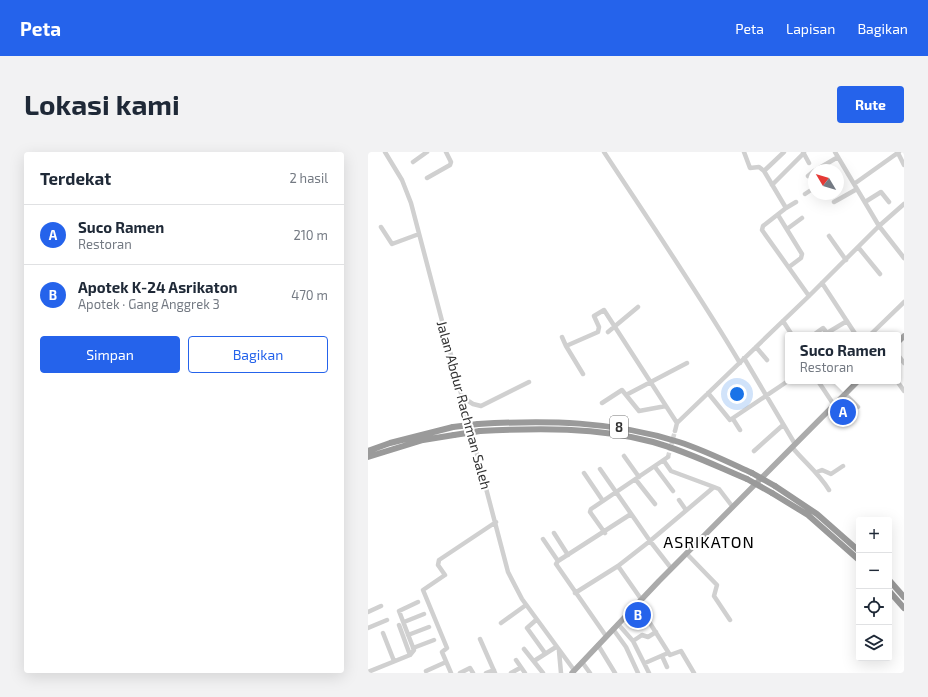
<!DOCTYPE html>
<html lang="id">
<head>
<meta charset="utf-8">
<style>
	:root { --surface:#fff; --page:#f2f2f3; --text:#1f2937; --muted:#747a83; --line:#e0e1e3; --accent:#2563eb }
	body { margin:0; font-family:"Exo 2",sans-serif; background:var(--page); color:var(--text) }
	.controls { position:absolute; right:12px; bottom:12px; display:grid; overflow:hidden; border-radius:4px; box-shadow:0 4px 16px #0002 }
	.controls button { width:36px; height:36px; display:grid; place-items:center; padding:0; border:0; border-bottom:1px solid var(--line); background:var(--surface); color:var(--text); font:20px sans-serif }
	.compass { position:absolute; left:440px; top:12px; width:36px; height:36px; border-radius:50%; background:var(--surface); box-shadow:0 4px 16px #0002; rotate:308deg }
	.you { position:absolute; left:369px; top:242px; width:14px; height:14px; margin:-10px; border:3px solid #fff; border-radius:50%; background:#1a73e8; box-shadow:0 0 0 6px #1a73e833 }
	.badge { display:grid; place-items:center; width:26px; height:26px; border-radius:50%; background:var(--accent); color:#fff; font-size:13px; font-weight:700 }
	.pin { position:absolute; translate:-50% -50%; border:2px solid #fff; box-shadow:0 1px 4px #0006 }
	.popup { position:absolute; left:417px; top:180px; width:116px; height:52px; box-sizing:border-box; display:grid; place-content:center; border-radius:4px; background:var(--surface); filter:drop-shadow(0 1px 3px #0005); font-size:13px; white-space:nowrap; color:var(--muted) }
	.popup b { font-size:15px; color:var(--text) }
	.popup::after { content:''; position:absolute; left:50%; top:100%; margin-left:-8px; border:8px solid transparent; border-top-color:var(--surface) }
	.list { margin:0; padding:0; list-style:none }
	h2 { display:flex; justify-content:space-between; align-items:center; height:52px; margin:0; padding:0 16px; font-size:17px }
	h2 small { font-size:13px; font-weight:400; color:var(--muted) }
	.list li { display:grid; grid-template-columns:26px 1fr auto; gap:12px; align-items:center; box-sizing:border-box; height:60px; padding:0 16px; border-top:1px solid var(--line) }
	.list b { display:block; font-size:15px; white-space:nowrap }
	.list p { margin:0; font-size:13px; white-space:nowrap; color:var(--muted) }
	.list em { font-size:13px; font-style:normal; color:var(--muted) }
	.actions { display:flex; gap:8px; padding:12px 16px }
	.actions a { flex:1; padding:9px 0; border:1px solid var(--accent); border-radius:4px; text-align:center; font-size:14px; color:var(--accent) }
	.actions .main { background:var(--accent); color:#fff }
	.icon { flex:none; width:22px; height:22px; fill:none; stroke:currentColor; stroke-width:2; stroke-linecap:round; stroke-linejoin:round }
	.map { position:relative; flex:none; width:536px; height:521px; overflow:hidden; border-radius:4px }
	header { display:flex; align-items:center; gap:24px; box-sizing:border-box; height:56px; padding:0 20px; background:var(--accent); color:#fff }
	header strong { font-size:19px }
	nav { display:flex; gap:22px; margin-inline-start:auto; font-size:14px }
	.intro { display:flex; align-items:center; justify-content:space-between; box-sizing:border-box; height:96px; padding:0 24px }
	h1 { margin:0; font-size:28px }
	.button { padding:10px 18px; border-radius:4px; background:var(--accent); color:#fff; font-size:14px; font-weight:700 }
	main { display:flex; gap:24px; padding:0 24px }
	aside { flex:1; background:var(--surface); border-radius:4px; box-shadow:0 4px 16px #0002 }
	.map>svg:first-child { display:block }
	.lines { fill:none; stroke-linecap:round; stroke-linejoin:round }
	.minor-tunnel { stroke:#d6d6d6; stroke-width:4.5; stroke-dasharray:4.5 2; stroke-linecap:butt }
	.minor { stroke:#d0d0d0; stroke-width:4.5 }
	.major { stroke:#ababab; stroke-width:5.5 }
	.highway { stroke:#9a9a9a; stroke-width:6 }
	.highway-bridge { stroke:#9a9a9a; stroke-width:6 }
	.labels { text-anchor:middle; stroke-width:4; stroke-linejoin:round; paint-order:stroke }
	.shield { fill:#fff; stroke:#707070; stroke-width:1 }
	.shield-label { font-size:13px; font-weight:bold; fill:#333 }
	.street-label { font-size:14px; fill:#333; stroke:#fff }
	.quarter-label { font-size:16px; letter-spacing:1px; fill:#000; stroke:#fff }
</style>
</head>
<body>
<header>
<strong>Peta</strong>
<nav><a>Peta</a><a>Lapisan</a><a>Bagikan</a></nav>
</header>
<div class="intro"><h1>Lokasi kami</h1><a class="button">Rute</a></div>
<main>
<aside>
<h2>Terdekat<small>2 hasil</small></h2>
<ul class="list">
<li><span class="badge">A</span><div><b>Suco Ramen</b><p>Restoran</p></div><em>210 m</em></li>
<li><span class="badge">B</span><div><b>Apotek K-24 Asrikaton</b><p>Apotek · Gang Anggrek 3</p></div><em>470 m</em></li>
</ul>
<div class="actions"><a class="main">Simpan</a><a>Bagikan</a></div>
</aside>
<div class="map">
<svg width="536" height="521" viewBox="0 0 536 521">
	<rect width="100%" height="100%" fill="#fff"/>
	<g class="lines">
		<path class="minor-tunnel" d="M300,305L307,279"/>
		<path class="minor" d="M17,0L34,28L43,51L140,420L154,447L206,518
			M236,0C282,70 329,139 372,211
			M376,0L382,16L391,15L396,19
			M416,0L396,19L418,56L395,74L394,78L441,144
			M435,0L441,11
			M467,0L511,74L536,106
			M530,1L536,13
			M45,10L59,0
			M448,18L470,5
			M440,24L446,19
			M59,26L82,13L83,10L78,0
			M486,32L531,0
			M404,33L436,1
			M437,42L446,36
			M466,50L489,37
			M497,50L513,40L521,50
			M418,56L428,50
			M410,63L434,102L433,106L421,115
			M13,75L24,92L51,82
			M419,77L434,66
			M461,84L478,108
			M490,95L512,122
			M454,131L488,183
			M415,169L424,183
			M240,180L270,155
			M448,183V181L455,176L459,181L479,169
			M502,183L536,150
			M194,185L198,194L230,180L231,175L226,164L236,158L298,254
			M198,194L215,222
			M388,195L399,208
			M530,203L536,211
			M376,206L427,292
			M450,229L466,253
			M529,229L536,239
			M340,241L362,268L420,229
			M477,242L490,255
			M258,243L319,211
			M94,245L105,252L113,254L161,230
			M234,251L254,238L271,259L298,254L309,271
			M365,267L372,278
			M307,279L309,271L441,144L511,74L536,52
			M424,295C437,311 450,320 461,338
			M386,299L415,273
			M256,304L271,325
			M296,309L303,319L346,335
			M287,315L305,339
			M232,317L282,389L303,416
			M449,320L454,318L463,322L475,314
			M216,321L235,349
			M268,328L287,352
			M311,348L318,358
			M186,381L200,403
			M237,381L222,360L223,357L300,305
			M175,387L190,409
			M318,401L349,433L346,444L362,468
			M250,414L273,447
			M207,441L250,414L282,389L346,335L351,337L364,354
			M266,454L280,468L302,503L313,499L326,521
			M0,460L13,454
			M168,468L159,476L177,501
			M36,470L56,462
			M133,471L158,453
			M250,472L265,489L281,521
			M31,473L42,503
			M0,476L19,468
			M245,477L258,495L270,521
			M15,481L26,509
			M40,483L61,475
			M238,484L188,412L190,409L263,362
			M112,487L127,521
			M265,489L274,483L280,485L288,480
			M230,493L247,521
			M45,496L66,488
			M156,497L175,521
			M191,499L193,521
			M294,504L299,515
			M148,508L157,521
			M166,509L188,495
			M214,510L222,521
			M277,511L300,501
			M58,519L78,510
			M0,520L42,503L46,498L31,459L50,450
			M83,521L74,500L79,496L55,438L77,423L70,413L71,408L128,370
			M92,521L102,516L105,521
			M118,521L126,518
			M143,521L152,516"/>
		<path class="major" d="M530,190L536,184
			M204,521L291,429L490,229"/>
		<path class="highway" d="M110,272C179,268 245,269 311,290C336,298 360,310 384,321
			M112,279C170,276 229,275 285,290C318,299 348,314 379,327
			M0,299L22,291L85,275
			M0,305L55,288L86,283
			M407,334L449,362L491,399
			M404,341L440,363L491,408
			M521,428L536,445
			M521,439L536,456"/>
		<path class="highway-bridge" d="M85,275L110,272
			M86,283L112,279
			M384,321L407,334
			M379,327L404,341"/>
	</g>
	<g class="labels">
		<rect class="shield" x="242" y="264" width="18" height="22" rx="3"/>
		<g class="shield-label">
			<text x="251" y="280">8</text>
		</g>
		<g class="street-label">
			<text transform="translate(96 253) rotate(75)" y="5">Jalan Abdur Rachman Saleh</text>
		</g>
		<g class="quarter-label">
			<text x="341" y="396">ASRIKATON</text>
		</g>
	</g>
</svg>
<div class="controls">
<button>+</button>
<button>−</button>
<button><svg class="icon" aria-label="locate" viewBox="0 0 24 24"><circle cx="12" cy="12" r="6"/><path d="M12 2v4M12 18v4M2 12h4M18 12h4"/></svg></button>
<button><svg class="icon" aria-label="layers" viewBox="0 0 24 24"><path d="M12 4l9 5-9 5-9-5zM3 14l9 5 9-5"/></svg></button>
</div>
<svg class="compass" viewBox="-18 -18 36 36"><path d="M0-13l5 13h-10z" fill="#e53935"/><path d="M0 13l5-13h-10z" fill="#747a83"/></svg>
<div class="you"></div>
<div class="pin badge" style="left:475px;top:260px">A</div>
<div class="popup"><b>Suco Ramen</b>Restoran</div>
<div class="pin badge" style="left:270px;top:463px">B</div>
</div>
</main>
</body>
</html>
